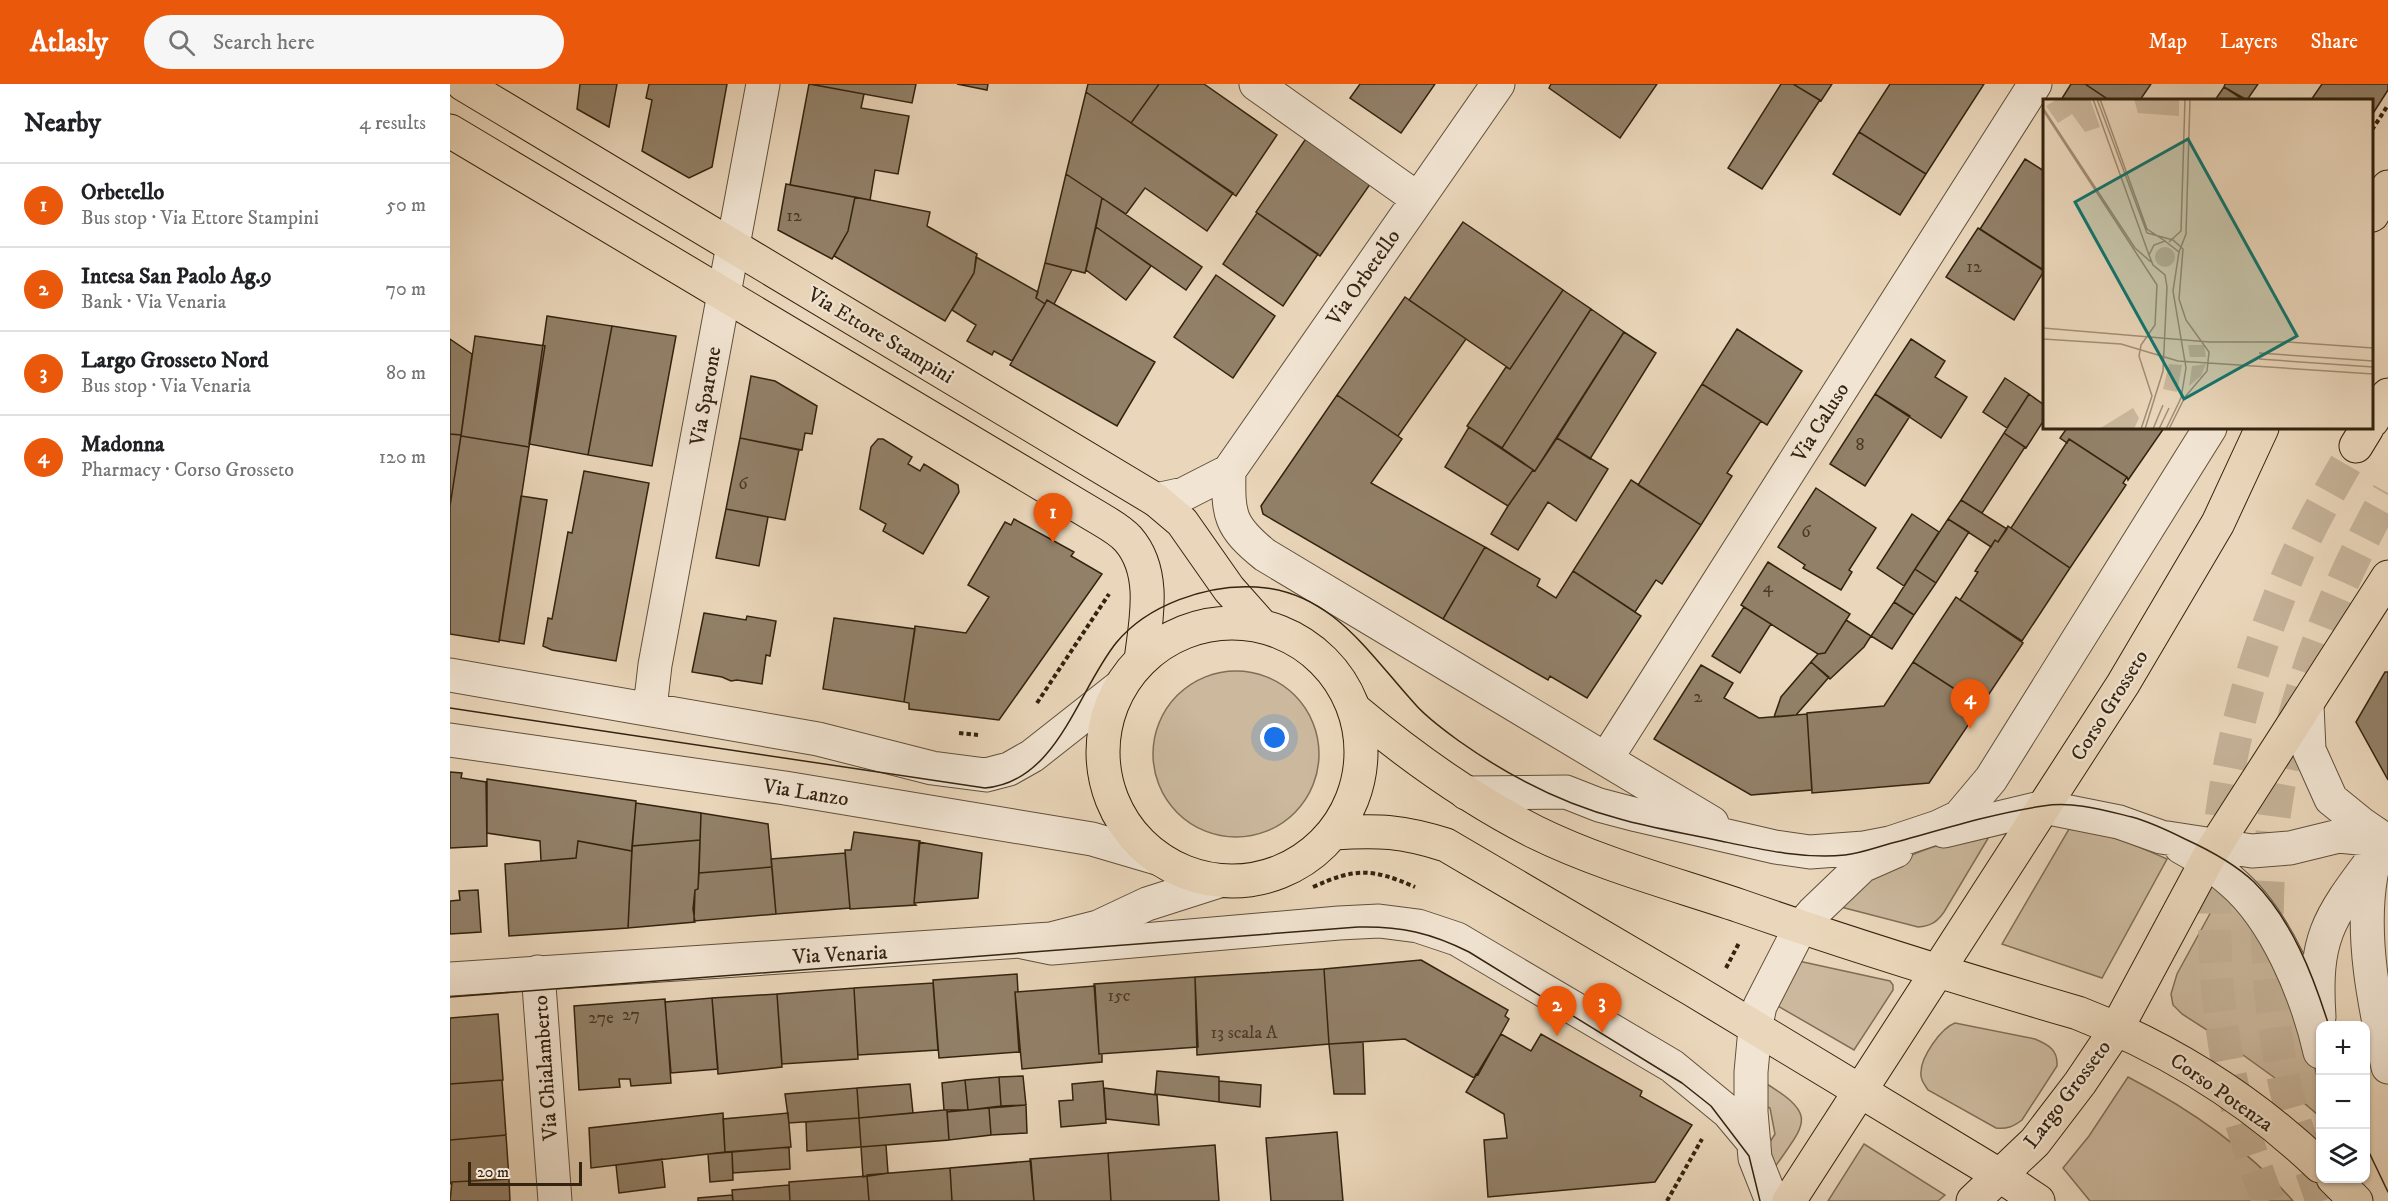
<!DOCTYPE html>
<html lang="en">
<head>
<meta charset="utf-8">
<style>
	:root { --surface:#fff; --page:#f6f6f6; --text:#202124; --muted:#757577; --line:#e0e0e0; --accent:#ea580c }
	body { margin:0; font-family:"IM FELL DW Pica",serif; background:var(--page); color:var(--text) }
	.controls { position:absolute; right:18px; bottom:18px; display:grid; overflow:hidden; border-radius:12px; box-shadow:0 2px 4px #0004 }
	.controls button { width:54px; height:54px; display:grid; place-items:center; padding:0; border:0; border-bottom:2px solid var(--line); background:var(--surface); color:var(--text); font:30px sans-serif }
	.scale { position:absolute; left:18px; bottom:15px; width:114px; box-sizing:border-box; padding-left:6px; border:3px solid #33230f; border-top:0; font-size:16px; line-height:21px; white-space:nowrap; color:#33230f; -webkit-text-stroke:4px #f1e4d2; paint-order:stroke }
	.you { position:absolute; left:825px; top:654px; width:21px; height:21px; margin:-15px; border:4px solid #fff; border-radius:50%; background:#1a73e8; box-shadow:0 0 0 9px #1a73e833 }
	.badge { display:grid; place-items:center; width:39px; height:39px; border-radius:50%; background:var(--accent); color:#fff; font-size:20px; font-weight:700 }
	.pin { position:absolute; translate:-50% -50px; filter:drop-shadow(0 2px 3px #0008) }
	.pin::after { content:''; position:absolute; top:32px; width:21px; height:18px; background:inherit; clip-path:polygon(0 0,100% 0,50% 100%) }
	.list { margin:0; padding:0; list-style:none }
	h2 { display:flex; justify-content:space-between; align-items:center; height:78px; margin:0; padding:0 24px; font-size:26px }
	h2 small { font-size:20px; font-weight:400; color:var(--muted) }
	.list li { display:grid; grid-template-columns:39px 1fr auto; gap:18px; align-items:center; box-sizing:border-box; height:84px; padding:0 24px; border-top:2px solid var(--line) }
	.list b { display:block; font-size:22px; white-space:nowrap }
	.list p { margin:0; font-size:20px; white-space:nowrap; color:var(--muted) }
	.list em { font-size:20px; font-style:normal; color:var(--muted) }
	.icon { flex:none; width:33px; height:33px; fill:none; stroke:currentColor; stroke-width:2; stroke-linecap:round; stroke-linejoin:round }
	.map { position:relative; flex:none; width:1938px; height:1117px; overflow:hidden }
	header { display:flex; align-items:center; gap:36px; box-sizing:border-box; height:84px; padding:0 30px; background:var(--accent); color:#fff }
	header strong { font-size:28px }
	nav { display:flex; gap:33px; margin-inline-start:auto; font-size:21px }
	.search { width:420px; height:54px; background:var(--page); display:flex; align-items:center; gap:15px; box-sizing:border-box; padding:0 21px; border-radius:33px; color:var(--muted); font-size:22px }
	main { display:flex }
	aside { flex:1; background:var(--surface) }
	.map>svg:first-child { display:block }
	.green { fill:#cbb89d; stroke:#7f6e56; stroke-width:1.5 }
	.building { fill:#928068; stroke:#33230f; stroke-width:1.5 }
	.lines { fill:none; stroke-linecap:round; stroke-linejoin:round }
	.major-tunnel { stroke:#c5b298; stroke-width:33; stroke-dasharray:33 16; stroke-linecap:butt }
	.minor-casing { stroke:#61503a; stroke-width:35 }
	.major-casing { stroke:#33230f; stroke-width:35 }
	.path { stroke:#33230f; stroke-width:4; stroke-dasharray:4.5 3; stroke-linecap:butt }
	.minor { stroke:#f1e4d2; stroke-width:33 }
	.major { stroke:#ead6ba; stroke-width:33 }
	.tram { stroke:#33230f; stroke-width:1.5 }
	.labels { text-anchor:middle; stroke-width:4.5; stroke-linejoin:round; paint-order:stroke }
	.number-label { font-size:18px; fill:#4b3a25 }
	.street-label { font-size:21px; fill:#33230f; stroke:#f1e4d2 }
	.inset-road { fill:none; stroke:#a18e76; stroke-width:1.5 }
	.view { fill:#0f766e; fill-opacity:0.15; stroke:#0f766e; stroke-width:3 }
	.inset-edge { fill:none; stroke:#33230f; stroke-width:3 }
</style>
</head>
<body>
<header>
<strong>Atlasly</strong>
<div class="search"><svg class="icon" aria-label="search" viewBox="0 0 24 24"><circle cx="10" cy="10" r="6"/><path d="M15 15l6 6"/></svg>Search here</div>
<nav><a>Map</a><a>Layers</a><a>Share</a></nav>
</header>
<main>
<aside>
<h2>Nearby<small>4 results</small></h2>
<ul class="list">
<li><span class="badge">1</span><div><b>Orbetello</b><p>Bus stop · Via Ettore Stampini</p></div><em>50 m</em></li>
<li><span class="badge">2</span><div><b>Intesa San Paolo Ag.9</b><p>Bank · Via Venaria</p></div><em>70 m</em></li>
<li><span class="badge">3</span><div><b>Largo Grosseto Nord</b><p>Bus stop · Via Venaria</p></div><em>80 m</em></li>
<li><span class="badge">4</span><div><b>Madonna</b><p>Pharmacy · Corso Grosseto</p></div><em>120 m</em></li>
</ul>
</aside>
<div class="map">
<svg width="1938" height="1117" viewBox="0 0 1938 1117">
	<rect width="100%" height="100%" fill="#ead6ba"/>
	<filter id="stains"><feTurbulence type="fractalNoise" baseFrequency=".00333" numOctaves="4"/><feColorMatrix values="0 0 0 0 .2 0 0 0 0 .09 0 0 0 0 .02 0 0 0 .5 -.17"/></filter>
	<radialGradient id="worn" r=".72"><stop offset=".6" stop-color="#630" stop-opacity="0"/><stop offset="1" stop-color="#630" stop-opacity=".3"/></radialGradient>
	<path class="green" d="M703 670a83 83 0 1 1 166 0a83 83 0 1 1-166 0Z
		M1619,745C1655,748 1685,761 1717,775L1652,894L1552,860Z
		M1543,746L1494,828C1487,838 1481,842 1468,843L1391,823C1431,773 1484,762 1543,746Z
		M1774,804C1787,819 1804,834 1813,851C1828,878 1883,1005 1867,1030L1825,994L1768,953L1732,930L1723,921L1721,910L1727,890Z
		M1344,876L1440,897L1443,901V906L1404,966L1321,918Z
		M1505,939L1585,955C1599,961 1608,966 1607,982L1572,1036C1563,1043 1557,1045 1546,1044L1478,1006C1474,1000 1470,995 1471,988C1471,973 1491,944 1505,939Z
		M1678,993C1738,1024 1798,1065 1843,1117H1640L1613,1084L1639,1052Z
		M1312,997C1372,1033 1354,1039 1321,1089L1314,1067L1325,1050L1320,1024L1306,1019Z
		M1414,1060L1495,1111L1488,1117H1378Z"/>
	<path class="building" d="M130,0H167L159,43L127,25Z
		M199,0H277L262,83L239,94L192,67L202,16L196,14Z
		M359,0L414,10L411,24L459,32L448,90L425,86L420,116L340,101Z
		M360,0H466L462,19Z
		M507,0H538L537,6Z
		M638,0H709L681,39L636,8Z
		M709,0H754L827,51L786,112L681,39Z
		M910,0H985L951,49L900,14Z
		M1101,0H1207L1170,54L1099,4Z
		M1331,0H1343L1370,16L1312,105L1278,84Z
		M1343,0H1382L1371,17Z
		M1440,0H1534L1476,90L1409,48Z
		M1621,0H1635L1659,16H1611Z
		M1635,0H1701L1690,16H1659Z
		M1775,0H1808L1797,16L1774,3Z
		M1872,0H1938V6L1922,31V16H1861Z
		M1774,3L1794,16H1765Z
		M636,8L783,109L757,147L695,104L676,130L616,90Z
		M1409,48L1476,90L1450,131L1383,90Z
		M857,53L923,96L870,172L806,128Z
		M1575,75L1594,87V180L1592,185L1530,145Z
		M616,90L652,114L635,189L595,179Z
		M336,100L405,113L398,147L382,175L328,146Z
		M405,113L480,128L477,142L527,170L524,189L495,237L384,172L398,147Z
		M652,114L752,183L736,206L646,143Z
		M807,129L868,170L833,222L773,180Z
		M1013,138L1113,206L1060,285L959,216Z
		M646,143L701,182L676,216L636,186Z
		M1528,144L1594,187L1564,236L1496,193Z
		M526,173L588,208L586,214L595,220L562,277L544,267L542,271L517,257L526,241L502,226L524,189Z
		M595,179L622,186L604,220L597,216L595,220L586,214Z
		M766,191L825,232L783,294L724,253Z
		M1113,206L1141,225L1052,364L1017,342L1056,283L1060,285Z
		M955,213L1016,255L948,352L887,311Z
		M597,216L705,278L667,342L560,281Z
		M1141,225L1174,248L1085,387L1052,364Z
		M97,232L162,242L138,371L79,360Z
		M162,242L226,252L202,382L138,371Z
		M1287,245L1352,287L1317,341L1252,300Z
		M1174,248L1206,269L1140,375L1107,354Z
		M25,252L95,262L79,363L11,352Z
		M0,255L22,270L11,351L0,350Z
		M1461,255L1495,277L1485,293L1517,313L1491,354L1425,310Z
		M301,292L325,297L367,322L362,350L355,349L352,366L290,354Z
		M1555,294L1579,310L1557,344L1533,328Z
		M1252,300L1311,337L1277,389L1282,392L1251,441L1188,401Z
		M1425,310L1460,332L1415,402L1380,380Z
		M1579,310L1594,321V336L1576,364L1554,349Z
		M887,311L952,355L921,399L1035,463L993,535L813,430L811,422Z
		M1019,343L1083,386L1058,422L995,383Z
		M1617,344H1714L1678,396L1677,393L1619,355L1617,359L1610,354Z
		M1554,349L1575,363L1532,429L1511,416Z
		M0,350L11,351L0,422Z
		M11,352L79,363L49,558L0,550V422Z
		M290,354L349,366L335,436L276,425Z
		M1107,354L1158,385L1126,437L1098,418L1068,466L1041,450L1058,422L1083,386L1085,387Z
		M428,355H433L462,373L458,380L470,387L474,380L508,401L509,408L473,470L433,447L436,440L410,425L421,363Z
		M1619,355L1677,393L1673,399L1676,401L1620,484L1561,444Z
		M134,387L199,399L166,577L102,566L93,562L98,534L102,535L118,448L122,449Z
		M1181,396L1251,441L1212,500L1206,496L1185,528L1123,487Z
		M1366,404L1426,444L1399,486L1402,488L1391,506L1353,484L1355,481L1328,463Z
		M71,412L97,416L74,560L49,556Z
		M1511,416L1557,445L1548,458L1545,456L1541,463L1498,435Z
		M276,425L318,433L309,482L266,474Z
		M1462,430L1489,448L1454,502L1427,484Z
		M564,435L624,468L621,472L652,490L549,636L459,625V619L454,618L465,542L516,549L539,513L518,501L555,438L561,441Z
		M1498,435L1519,448L1486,499L1465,485Z
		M1558,442L1620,484L1572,557L1510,516L1528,488L1525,487L1545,456L1548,458Z
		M1035,463L1090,495L1087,502L1106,514L1123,487L1191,532L1137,614L1100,592L1098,596L993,535Z
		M1318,478L1400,530L1375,569L1368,570L1291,521Z
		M1465,485L1486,499L1464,531L1444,518Z
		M1506,513L1573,559L1531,622L1463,578Z
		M1444,518L1464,531L1442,565L1421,552Z
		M1294,523L1321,540L1290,589L1262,572Z
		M254,529L296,536L297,532L326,537L320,572L316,571L312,600L287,596L281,597L272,593L242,588Z
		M384,534L465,545L454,618L373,605Z
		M1396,536L1421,552L1414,563L1380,595L1361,578L1368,570L1375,569Z
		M1361,578L1379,593L1346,631L1324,633L1331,613Z
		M1463,578L1531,622L1479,699L1362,709L1357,629L1434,622Z
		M1251,581L1283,599L1274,614L1309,634L1357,630L1362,706L1301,711L1204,655Z
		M1935,588H1938V696L1906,638Z
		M0,688L12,689L11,694L36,698L37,762L0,764Z
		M37,695L186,717L182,767L128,757L126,774L91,777L90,757L37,749Z
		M186,719L251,729L250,756L182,762Z
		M251,729L318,740L322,783L249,789Z
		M404,748L470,757L464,819L466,821L400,825L395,766H401Z
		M250,756L248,805L245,806L243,825L245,838L178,844L182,762Z
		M128,757L182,767L178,844L59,852L55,780L126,774Z
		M469,758L532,769L528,814L464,819Z
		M395,769L400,824L326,830L321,775Z
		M322,783L326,830L244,837L245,806L248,805L249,789Z
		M28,806L31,848L0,850V817L10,816L9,807Z
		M971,876L1058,926L1055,932L1059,935L1028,991L1026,990L1024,994L955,955L879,960L874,885Z
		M874,885L879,960L747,971L745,893Z
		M567,890L568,908H565L569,968L489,974L483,896Z
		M745,893L748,963L649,970L644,900Z
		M483,899L488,966L408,971L404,904Z
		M645,902L649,970H652V978L572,985L565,908Z
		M404,904L408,975L332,980L327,910Z
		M327,910L332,983L268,990L262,914Z
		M262,914L268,985L221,989L215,918Z
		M215,915L221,999L181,1002L180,995H169L170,1003L129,1006L124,922Z
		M48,930L53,996L0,1000V934Z
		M1051,950L1081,967L1091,950L1192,1007L1190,1012L1242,1041L1205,1098L1038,1113L1034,1056L1057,1054L1054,1030L1016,1008Z
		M913,958L915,1010H884L879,960Z
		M707,987L769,993V1018L705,1010Z
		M573,992L576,1021L551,1022L549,993Z
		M549,993L551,1022L518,1026L515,996Z
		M52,996L56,1051L0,1056V1000Z
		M515,996L518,1026H494L492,999Z
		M653,997L656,1039L611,1043L609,1017L623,1016L622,1000Z
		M769,997L811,1001L810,1023L769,1018Z
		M460,1000L463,1029L409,1034L407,1004Z
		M407,1004L409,1034L339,1039L335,1010Z
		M654,1004L707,1011L709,1041L656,1035Z
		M576,1021L577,1049L541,1051L539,1024Z
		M539,1024L541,1051L499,1056L497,1028Z
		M494,1026H497L499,1056L411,1063L409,1034Z
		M273,1029L275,1068L141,1084L139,1044Z
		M338,1029L341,1063L275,1068L273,1035Z
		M409,1034L411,1063L357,1067L356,1038Z
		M887,1048L893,1117H821L816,1054Z
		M56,1051L59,1095L2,1098L0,1100V1056Z
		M436,1061L438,1089L413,1093L411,1063Z
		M765,1061L769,1117H661L658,1069Z
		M339,1063L340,1085L283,1089L282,1068Z
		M282,1068L283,1096L260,1098L258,1070Z
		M658,1069L661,1117H584L580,1075Z
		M212,1075L215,1103L169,1109L166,1081Z
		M581,1077L584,1117H502L500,1084Z
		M500,1084L502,1117H419L417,1091Z
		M417,1092L419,1117H340L339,1098Z
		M59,1095L60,1117H0L2,1098Z
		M339,1101L340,1117H283L282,1106Z
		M282,1111L283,1117H248V1114Z"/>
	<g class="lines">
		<path class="major-tunnel" d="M1818,1117C1804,1079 1790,1040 1782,1000C1745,827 1769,656 1837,494C1856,448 1881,405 1906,362
			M1872,1117C1858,1075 1840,1031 1832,987C1792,779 1835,592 1938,409"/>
		<g class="minor-casing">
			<path id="minor" d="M806,0L968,115
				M779,387C778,431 779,442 815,471L1262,739
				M706,416L734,410L779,387L1048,0
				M0,591L368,655L482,684L536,691L559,685L582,672L671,602
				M1857,621L1859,666L1881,715L1913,741L1935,756
				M200,624L205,581L313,0
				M0,656L335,704L642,755L710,775
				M1156,675L1585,0
				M1016,709L1116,708L1149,721L1187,731L1325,763L1360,768L1414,764L1440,759L1488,743L1509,733L1541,695L1760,344
				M1494,747L1594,723L1669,738L1711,753L1802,767L1840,764L1889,752L1938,757
				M1936,757C1931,767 1923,779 1921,791C1910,853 1925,922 1938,983
				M1731,763C1749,773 1766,783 1781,797C1826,835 1857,911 1870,968
				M573,858L602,864L889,839L929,837L968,842L1007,855L1222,982L1278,1028L1304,1059
				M88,888L105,1117
				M0,895L601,855L648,843L697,820L769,797
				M1869,933C1864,855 1877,836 1923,775
				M1322,1117L1305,1074L1301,1028V988L1305,945L1310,922L1350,844L1363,829L1412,782L1446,767"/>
		</g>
		<g class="major-casing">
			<path id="major" d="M13,0L706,416L732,438L779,505L812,542
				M0,47L647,433C657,439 670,446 678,455C707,488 696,537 691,576
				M1922,131L1938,103
				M1922,337L1938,311
				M1906,362L1917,344
				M653 668a129 129 0 1 1 258 0a129 129 0 1 1-258 0Z
				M905,626C961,673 1020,715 1085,748C1150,780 1222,799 1290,822C1402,861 1515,896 1628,929C1718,964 1801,1016 1870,1082
				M883,749C929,746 952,747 996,761L1243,906L1549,1091L1588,1117
				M1883,1094L1906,1117
				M1339,1117L1673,600L1768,439L1812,344
				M1523,1117L1585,1058L1630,999L1667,944L1762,767L1938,493"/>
		</g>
		<path class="path" d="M1922,46L1938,21
			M587,619L659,510
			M509,649L528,651
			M847,779L867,782
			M863,803C905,784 922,784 965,803
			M1276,884L1289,859
			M1217,1117L1252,1055"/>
		<use href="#minor" class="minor"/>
		<use href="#major" class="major"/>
		<path class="tram" d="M0,624L535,704C607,698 627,608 666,559C697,521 757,500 806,503C882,507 919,570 965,620C977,634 994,646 1009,657C1057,691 1113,720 1170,735C1201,744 1234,749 1266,756C1309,765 1350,775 1395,771C1413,769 1432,761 1450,757C1497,744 1545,729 1593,722C1623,717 1653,726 1682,733C1700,738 1717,746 1735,755C1759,766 1784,779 1804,798C1842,836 1863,891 1879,942
			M0,913L908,843C951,842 981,849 1019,868L1232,999L1261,1022L1299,1072L1310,1117
			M1916,1062L1938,1108"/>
	</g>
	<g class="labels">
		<g class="number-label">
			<text x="344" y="137">12</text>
			<text x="1524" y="188">12</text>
			<text x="1410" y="366">8</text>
			<text x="293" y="405">6</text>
			<text x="1356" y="453">6</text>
			<text x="1318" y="508">4</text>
			<text x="1248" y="618">2</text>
			<text x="669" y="917">15c</text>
			<text x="181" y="936">27</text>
			<text x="151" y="939">27e</text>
			<text x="794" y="954">13 scala A</text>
		</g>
		<g class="street-label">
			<text transform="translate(913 193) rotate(-55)" y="7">Via Orbetello</text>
			<text transform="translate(431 251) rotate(31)" y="7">Via Ettore Stampini</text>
			<text transform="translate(255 312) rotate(-80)" y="7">Via Sparone</text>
			<text transform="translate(1370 338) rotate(-58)" y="7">Via Caluso</text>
			<text transform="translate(1659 621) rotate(-58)" y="7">Corso Grosseto</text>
			<text transform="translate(356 708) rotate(9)" y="7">Via Lanzo</text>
			<text transform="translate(390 870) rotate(-3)" y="7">Via Venaria</text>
			<text transform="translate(95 984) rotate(-94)" y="7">Via Chialamberto</text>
			<text transform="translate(1772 1008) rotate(35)" y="7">Corso Potenza</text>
			<text transform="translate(1617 1010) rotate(-53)" y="7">Largo Grosseto</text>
		</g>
	</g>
	<g transform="translate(1593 15)">
		<rect width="330" height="330" fill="#ead6ba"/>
		<path d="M14,0H47L57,28L42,33L29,15L15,24L3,7ZM91,0H136V17L95,14ZM112 158a10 10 0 1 1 20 0a10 10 0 1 1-20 0ZM145,246H161L163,258H147ZM126,265L139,266L134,293L120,290ZM163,265L158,277L146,287L149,267ZM90,309L96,319L91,330H56Z" fill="#cbb89d"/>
		<path class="inset-road" d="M50,0L106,156M54,0L104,134L130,141L140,150L136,200L143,221L166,253L164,272L142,298L126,330M57,0L104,130L122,142M0,9L92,149L108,163M0,11L114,186L112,226L98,246L96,257L109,297L98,330M126,143L138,132L142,0M136,153L143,135L147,0M0,229L166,243H245L330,249M0,240L78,245L135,262L330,275M216,254L330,262M216,260L330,268M102,330L120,272L124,188L122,176L110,166L106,156L111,146L122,142L136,153L130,192L143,269L138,299L123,330M110,330L120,306M116,330L126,309"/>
		<path class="view" d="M145,40L254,237L141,300L32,103Z"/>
		<rect width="330" height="330" class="inset-edge"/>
	</g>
	<rect width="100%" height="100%" filter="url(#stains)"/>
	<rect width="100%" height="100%" fill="url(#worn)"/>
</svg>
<div class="controls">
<button>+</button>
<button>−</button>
<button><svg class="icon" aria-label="layers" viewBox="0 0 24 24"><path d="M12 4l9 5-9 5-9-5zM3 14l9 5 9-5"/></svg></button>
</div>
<div class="scale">20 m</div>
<div class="you"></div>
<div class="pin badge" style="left:603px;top:459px">1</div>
<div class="pin badge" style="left:1107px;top:952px">2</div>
<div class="pin badge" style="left:1152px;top:949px">3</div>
<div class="pin badge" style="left:1520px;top:645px">4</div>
</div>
</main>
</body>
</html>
